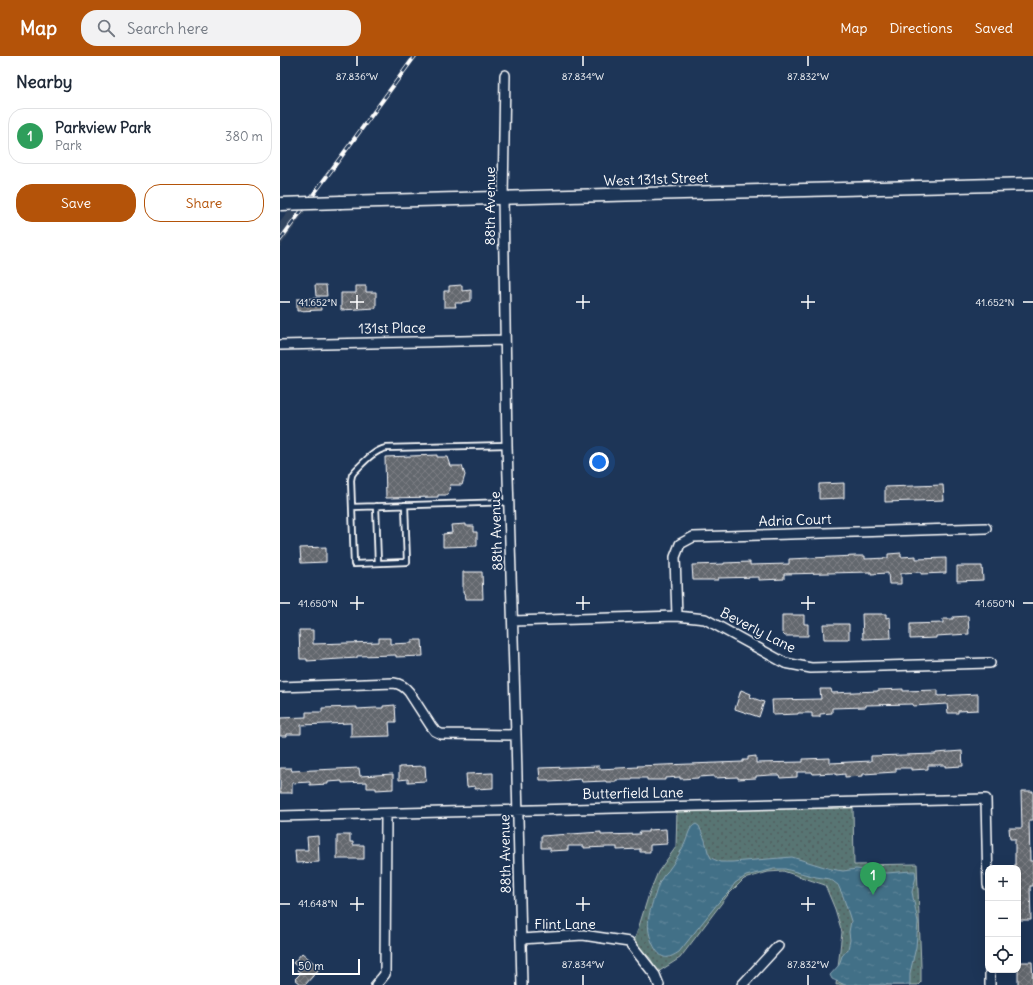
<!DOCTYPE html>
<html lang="en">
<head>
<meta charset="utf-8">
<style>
	:root { --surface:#fff; --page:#f2f2f3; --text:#1f2937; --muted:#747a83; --line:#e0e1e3; --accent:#b45309 }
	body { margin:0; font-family:Delius,sans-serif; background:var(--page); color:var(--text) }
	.controls { position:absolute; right:12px; bottom:12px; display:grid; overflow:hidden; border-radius:8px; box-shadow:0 4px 16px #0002 }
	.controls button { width:36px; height:36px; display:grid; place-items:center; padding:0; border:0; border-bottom:1px solid var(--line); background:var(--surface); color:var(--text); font:20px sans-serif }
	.scale { position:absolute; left:12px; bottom:10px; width:68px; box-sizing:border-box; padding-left:4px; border:2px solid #fff; border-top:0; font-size:11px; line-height:14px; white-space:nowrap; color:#fff; -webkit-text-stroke:3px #1d3557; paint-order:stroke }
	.you { position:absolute; left:319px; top:406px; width:14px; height:14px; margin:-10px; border:3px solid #fff; border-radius:50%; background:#1a73e8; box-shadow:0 0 0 6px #1a73e833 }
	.badge { display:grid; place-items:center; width:26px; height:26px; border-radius:50%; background:var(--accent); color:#fff; font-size:13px; font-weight:700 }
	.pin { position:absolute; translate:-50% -33px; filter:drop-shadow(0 1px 2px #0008) }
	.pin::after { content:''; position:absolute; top:21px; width:14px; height:12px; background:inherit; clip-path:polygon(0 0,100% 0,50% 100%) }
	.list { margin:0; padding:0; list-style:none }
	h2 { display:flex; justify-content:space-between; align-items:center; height:52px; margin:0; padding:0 16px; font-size:17px }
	h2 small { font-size:13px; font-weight:400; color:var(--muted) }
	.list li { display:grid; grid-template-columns:26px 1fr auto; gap:12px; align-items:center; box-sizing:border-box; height:56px; margin:0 8px 8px; padding:0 8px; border:1px solid var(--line); border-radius:16px }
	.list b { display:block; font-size:15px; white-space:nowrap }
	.list p { margin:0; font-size:13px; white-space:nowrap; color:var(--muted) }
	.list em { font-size:13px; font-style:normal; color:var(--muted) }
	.actions { display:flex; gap:8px; padding:12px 16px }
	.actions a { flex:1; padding:9px 0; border:1px solid var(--accent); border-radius:16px; text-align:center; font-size:14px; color:var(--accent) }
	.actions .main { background:var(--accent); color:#fff }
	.icon { flex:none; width:22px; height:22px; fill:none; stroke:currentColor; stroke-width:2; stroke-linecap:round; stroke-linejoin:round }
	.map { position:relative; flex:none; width:753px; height:929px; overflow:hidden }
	header { display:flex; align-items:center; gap:24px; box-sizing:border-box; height:56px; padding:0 20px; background:var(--accent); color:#fff }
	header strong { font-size:19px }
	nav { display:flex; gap:22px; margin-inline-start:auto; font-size:14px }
	.search { width:280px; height:36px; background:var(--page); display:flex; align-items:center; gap:10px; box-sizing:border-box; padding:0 14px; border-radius:16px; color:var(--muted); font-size:15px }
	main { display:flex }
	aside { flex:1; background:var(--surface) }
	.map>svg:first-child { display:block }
	.built { fill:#32445e }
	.park { fill:url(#park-dots); stroke:#acbab9 }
	.water { fill:url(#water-ripples); stroke:#8ea9b7 }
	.building { fill:url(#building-cross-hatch); stroke:#fff }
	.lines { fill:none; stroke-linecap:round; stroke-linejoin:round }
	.lane-casing { stroke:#fff; stroke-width:8 }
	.street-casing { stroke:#fff; stroke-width:12 }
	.secondary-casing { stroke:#fff; stroke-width:15 }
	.lane { stroke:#1d3557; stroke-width:4.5 }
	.street { stroke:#1d3557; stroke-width:9 }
	.secondary { stroke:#1d3557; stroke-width:12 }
	.rail-casing { stroke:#fff; stroke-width:4 }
	.rail { stroke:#1d3557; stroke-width:2.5; stroke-dasharray:8; stroke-linecap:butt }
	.secondary-bridge-casing { stroke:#fff; stroke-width:15; stroke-linecap:butt }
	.secondary-bridge { stroke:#1d3557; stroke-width:12 }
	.ticks { fill:none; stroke:#fff; stroke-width:1.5 }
	.labels { text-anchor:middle; stroke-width:3.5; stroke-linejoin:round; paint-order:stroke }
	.street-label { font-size:14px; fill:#fff; stroke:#1d3557 }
	.ticks-label { font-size:10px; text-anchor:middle; fill:#fff; stroke:#1d3557; stroke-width:3.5; stroke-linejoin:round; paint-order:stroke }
</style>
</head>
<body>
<header>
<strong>Map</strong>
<div class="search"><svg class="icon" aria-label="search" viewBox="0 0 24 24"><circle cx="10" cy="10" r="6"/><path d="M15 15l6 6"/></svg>Search here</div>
<nav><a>Map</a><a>Directions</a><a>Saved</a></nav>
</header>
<main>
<aside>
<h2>Nearby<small></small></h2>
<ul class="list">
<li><span class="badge" style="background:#2e9e5b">1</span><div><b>Parkview Park</b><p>Park</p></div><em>380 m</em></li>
</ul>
<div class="actions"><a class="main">Save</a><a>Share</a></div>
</aside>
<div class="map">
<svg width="753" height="929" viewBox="0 0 753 929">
	<defs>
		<pattern id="park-dots" width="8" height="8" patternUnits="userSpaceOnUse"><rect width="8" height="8" fill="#587573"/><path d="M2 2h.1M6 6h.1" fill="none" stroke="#515e5e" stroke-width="1.8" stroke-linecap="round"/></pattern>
		<pattern id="water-ripples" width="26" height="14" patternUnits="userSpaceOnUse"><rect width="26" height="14" fill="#436f87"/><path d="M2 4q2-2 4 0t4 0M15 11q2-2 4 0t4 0" fill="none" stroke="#5f8599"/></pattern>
		<pattern id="building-cross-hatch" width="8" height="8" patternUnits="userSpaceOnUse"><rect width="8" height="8" fill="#64676e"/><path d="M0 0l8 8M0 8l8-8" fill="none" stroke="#7b7e84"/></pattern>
	</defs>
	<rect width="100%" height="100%" fill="#1d3557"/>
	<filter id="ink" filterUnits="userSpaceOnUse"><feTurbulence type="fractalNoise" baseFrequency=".025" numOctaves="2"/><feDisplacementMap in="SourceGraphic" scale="8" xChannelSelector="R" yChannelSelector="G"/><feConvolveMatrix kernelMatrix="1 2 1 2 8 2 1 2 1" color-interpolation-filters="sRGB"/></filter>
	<g filter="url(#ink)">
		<path class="built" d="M8,156H25L0,191V166Z"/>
		<path class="park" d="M573,749L574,809L637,808L641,910V926L638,929H556L562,876L555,853L545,829L503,815L488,816L464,823L447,840L400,902L378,916L370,902L354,886L369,838L378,816L396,791L397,753Z"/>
		<path class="water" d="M416,768L419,770L425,784L428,796L431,802L440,806H452L512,801L551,813L563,815L576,813L607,817L631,815H635L636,821L632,836L638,866L636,891L630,917V929H565L552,923L550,919L559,909L562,900L568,893L570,884L569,876L571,865L563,840L558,829L550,823L536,821L505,813H494L466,820L455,827L449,836L438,847L399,896C389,902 384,905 376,894C364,874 368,859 375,839C377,833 379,826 382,822C384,818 388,816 390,812C394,807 401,795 404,789C408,782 408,771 416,768Z"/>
		<path class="building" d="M35,229H46L47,240H36Z
			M182,229V235L191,234V245L182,246V247H175L176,251H164V235H169V230Z
			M76,230H86V236H96V252L61,254V237H76Z
			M40,242L41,254L17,255V243Z
			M157,399V401H167L170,410H182L185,419L182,429H170L168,439H158V441L106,442L105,401Z
			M564,427V442L539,443V428Z
			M663,429L664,444L605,446V431Z
			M186,468V470H194V476H197V490L163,491V478L172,477L171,469Z
			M46,491V506L21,507L20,492Z
			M621,497V501L636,500V503L666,502V517L641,518V516L621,517V528H609L608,517L591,518V516L504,518V523L479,524V521L438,522V524H413L412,509L444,508V507L470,506V509L509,508V503L575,500H585V503L608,502V498Z
			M677,510H702L703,524L677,525Z
			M183,516H202L203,543H186L185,537H183Z
			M582,558H606V562L610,561L611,582L583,583Z
			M502,559H524V568H528V580H505L502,577Z
			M688,560L689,578L656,580V582L630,583V568L663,567V563H673V561Z
			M543,568H569V583H544Z
			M19,574H33V588L99,586V582H110V588L132,587V584H142L143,600L116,601V599L77,600V602L27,605V603H20Z
			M540,633H551L552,637L598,635V634L623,633V635L658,634V640L698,638V654L678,655V657H668L667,648L633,650V648L586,649V651L552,652V657L540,658V661H532V657H518V658L493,659L492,644L541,643Z
			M461,634L471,638L470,641L484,646L479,661L455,653Z
			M115,649L116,666H109L110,680L71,681V667L21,669V678H7V680H0V662L26,661V656H42V652L77,651V653L95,652H103V650Z
			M682,695L683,710L665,711V709H648V713L631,714V712H616V716L583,718V720L565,721V718L556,719V717L533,718L532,716H517V721L500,722L499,719H491L476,720V722L458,723V721L434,722V720L418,721V722L400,723V721L385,722V724H367V722H352V724H336V726H326V725L302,726L301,723L287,724V725L269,726V724H260L259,712L319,710V713L358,711L357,710L463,706V704H468V701L476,700V707L523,706V703L550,702V707L591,705V700L656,698V697Z
			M145,710L146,725L128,726V723L119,724V711Z
			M0,712H11L12,715L79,712L80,720L113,718V733L96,734V732H87V726L62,727V725L48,726V728L30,729V726L12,727V737H0Z
			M213,717V732L195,733V730L187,731L186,718Z
			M741,735H753V764H749L750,805H753V830H750L751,864H738V812H735V783H730L729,772H742Z
			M386,773L387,788L370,789V796H360V793L337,794V791H328L304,792V790H288V794L270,795V792H261V780L321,776V779L360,778L359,776H368V774Z
			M57,779H70V786H73V789H84V803H57Z
			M38,780L39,806L16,807L15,794H28L27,781Z
			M22,897L40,912L25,929H22L15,923L21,917L17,914L19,912L13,907Z
			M738,906H752L753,929H738Z"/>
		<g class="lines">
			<g class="lane-casing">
				<path id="lane" d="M125,449L127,506L74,508L71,424L72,419L74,416C84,406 93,395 106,392L227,389
					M96,450L98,507
					M72,451L229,446"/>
			</g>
			<g class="street-casing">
				<path id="street" d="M225,19L223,142L227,389L236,679L242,929
					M0,289L225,284
					M397,560L395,501L400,488L413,481L706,472
					M233,565L397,560L425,563L505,607L531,612L710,607
					M0,631L114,627C121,628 125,631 129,636L151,670L155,675L161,678L236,679
					M0,760L706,743L708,829
					M241,883L303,879L349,886L375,919L379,929
					M710,914V929
					M96,929L105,918L106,758
					M462,929L498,890"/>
			</g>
			<g class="secondary-casing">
				<path id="secondary" d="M61,146L753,128"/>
			</g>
			<use href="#lane" class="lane"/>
			<use href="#street" class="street"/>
			<use href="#secondary" class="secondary"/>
			<g class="rail-casing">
				<path id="rail" d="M0,184L135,0"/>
			</g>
			<use href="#rail" class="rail"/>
			<g class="secondary-bridge-casing">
				<path id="secondary-bridge" d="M0,148L61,146"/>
			</g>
			<use href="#secondary-bridge" class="secondary-bridge"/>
		</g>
	</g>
	<path class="ticks" d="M77,0V10M303,0V10M528,0V10M77,239V253M303,239V253M528,239V253M0,246H10M70,246H84M296,246H310M521,246H535M743,246H753M77,540V554M303,540V554M528,540V554M0,547H10M70,547H84M296,547H310M521,547H535M743,547H753M77,841V855M303,841V855M528,841V855M0,848H10M70,848H84M296,848H310M521,848H535M303,919V929M528,919V929"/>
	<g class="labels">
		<g class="street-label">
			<text transform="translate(376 123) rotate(-2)" y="5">West 131st Street</text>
			<text transform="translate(210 150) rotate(-90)" y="5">88th Avenue</text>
			<text transform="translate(112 272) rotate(-1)" y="5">131st Place</text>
			<text transform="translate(515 464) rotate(-2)" y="5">Adria Court</text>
			<text transform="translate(216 475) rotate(-92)" y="5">88th Avenue</text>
			<text transform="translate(478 574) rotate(27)" y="5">Beverly Lane</text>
			<text transform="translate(353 737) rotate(-1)" y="5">Butterfield Lane</text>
			<text transform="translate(225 798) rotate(-91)" y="5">88th Avenue</text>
			<text x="285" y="873">Flint Lane</text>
		</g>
	</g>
	<g class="ticks-label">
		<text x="77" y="24">87.836°W</text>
		<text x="303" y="24">87.834°W</text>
		<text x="528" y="24">87.832°W</text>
		<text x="38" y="250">41.652°N</text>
		<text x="715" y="250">41.652°N</text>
		<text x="38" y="551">41.650°N</text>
		<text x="715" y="551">41.650°N</text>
		<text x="38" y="851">41.648°N</text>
		<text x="303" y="912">87.834°W</text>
		<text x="528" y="912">87.832°W</text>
	</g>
</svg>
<div class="controls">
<button>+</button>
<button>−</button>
<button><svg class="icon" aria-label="locate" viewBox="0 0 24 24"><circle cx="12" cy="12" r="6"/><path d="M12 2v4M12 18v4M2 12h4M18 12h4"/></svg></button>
</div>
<div class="scale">50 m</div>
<div class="you"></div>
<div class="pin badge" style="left:593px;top:839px;background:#2e9e5b">1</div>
</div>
</main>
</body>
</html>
